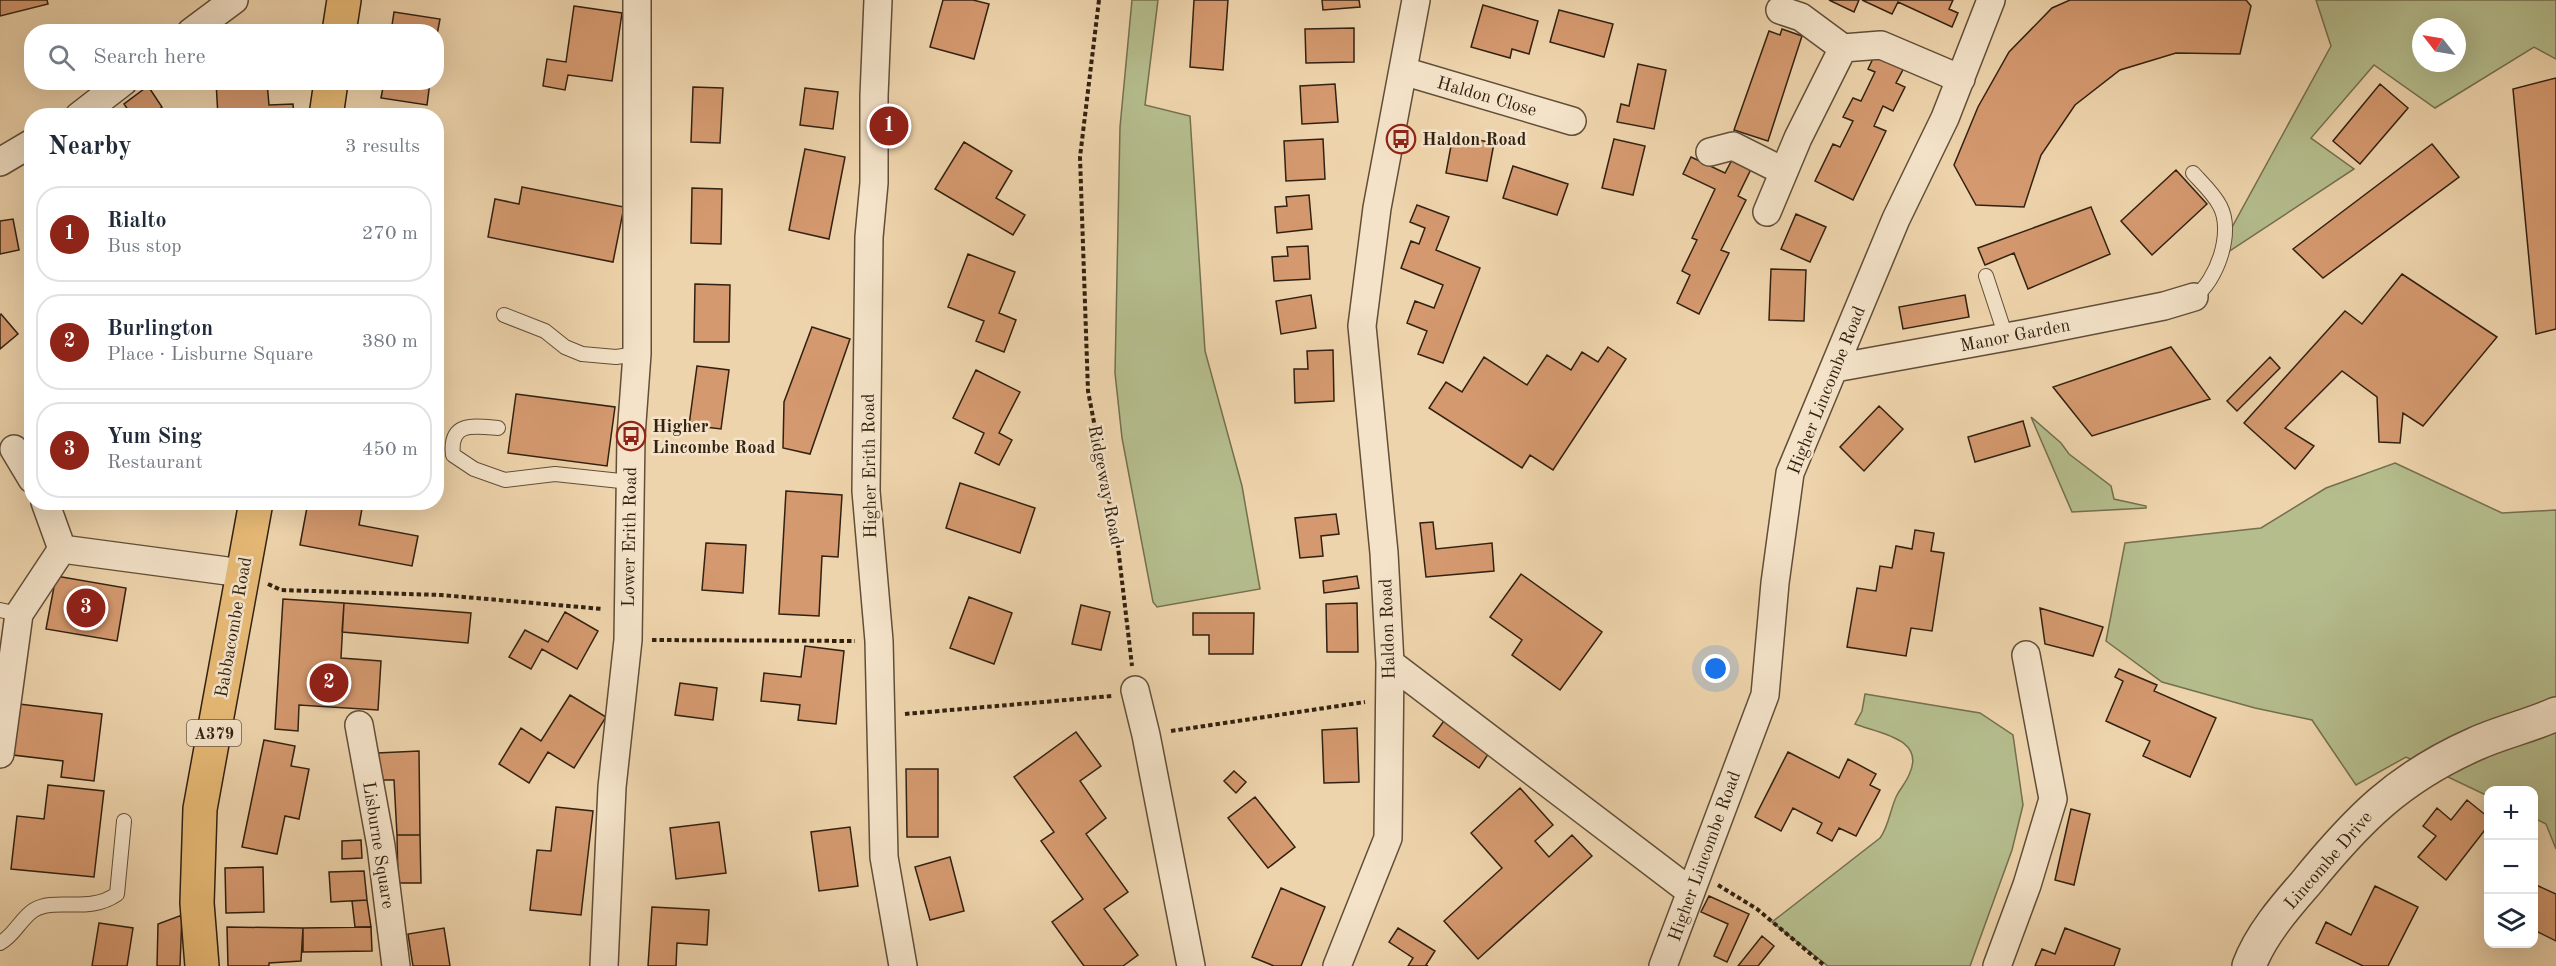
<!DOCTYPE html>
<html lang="en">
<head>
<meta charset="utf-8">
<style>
	:root { --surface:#fff; --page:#f2f2f3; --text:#1f2937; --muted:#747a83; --line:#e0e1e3; --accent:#8f2418 }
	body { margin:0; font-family:"Old Standard TT",serif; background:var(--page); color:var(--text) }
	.controls { position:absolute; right:18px; bottom:18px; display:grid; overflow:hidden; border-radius:12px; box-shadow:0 6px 24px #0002 }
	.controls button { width:54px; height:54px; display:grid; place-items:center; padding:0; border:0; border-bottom:2px solid var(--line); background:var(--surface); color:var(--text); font:30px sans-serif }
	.compass { position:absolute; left:2412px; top:18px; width:54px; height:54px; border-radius:50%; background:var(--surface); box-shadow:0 6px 24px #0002; rotate:301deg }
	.you { position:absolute; left:1716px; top:669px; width:21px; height:21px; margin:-15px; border:4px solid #fff; border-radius:50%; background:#1a73e8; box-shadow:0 0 0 9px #1a73e833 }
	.badge { display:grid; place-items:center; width:39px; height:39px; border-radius:50%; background:var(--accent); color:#fff; font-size:20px; font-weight:700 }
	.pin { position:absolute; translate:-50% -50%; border:3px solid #fff; box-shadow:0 2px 6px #0006 }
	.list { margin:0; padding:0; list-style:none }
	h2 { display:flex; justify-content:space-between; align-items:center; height:78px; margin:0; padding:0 24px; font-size:26px }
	h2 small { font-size:20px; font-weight:400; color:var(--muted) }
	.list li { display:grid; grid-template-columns:39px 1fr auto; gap:18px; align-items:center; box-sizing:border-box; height:96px; margin:0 12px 12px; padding:0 12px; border:2px solid var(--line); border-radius:24px }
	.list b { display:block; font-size:22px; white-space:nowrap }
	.list p { margin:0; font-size:20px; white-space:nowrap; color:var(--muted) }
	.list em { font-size:20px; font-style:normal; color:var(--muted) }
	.icon { flex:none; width:33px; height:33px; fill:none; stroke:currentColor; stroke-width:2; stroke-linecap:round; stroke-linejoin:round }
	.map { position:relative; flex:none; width:2556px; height:966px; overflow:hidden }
	.search { position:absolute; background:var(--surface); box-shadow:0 6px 24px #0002; left:24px; top:24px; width:420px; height:66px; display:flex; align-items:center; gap:15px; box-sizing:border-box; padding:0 21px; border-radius:24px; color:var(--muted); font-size:22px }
	.panel { position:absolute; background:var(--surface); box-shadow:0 6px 24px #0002; left:24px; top:108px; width:420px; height:402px; border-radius:24px }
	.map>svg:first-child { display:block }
	.green { fill:#b5bd8d; stroke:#746f4f; stroke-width:1.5; fill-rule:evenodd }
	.building { fill:#d5996f; stroke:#322111; stroke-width:1.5 }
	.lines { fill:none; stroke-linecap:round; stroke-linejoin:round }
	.service-casing { stroke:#614e38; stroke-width:16 }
	.minor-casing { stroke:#614e38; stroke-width:30 }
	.tertiary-casing { stroke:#614e38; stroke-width:36 }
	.primary-casing { stroke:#322111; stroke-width:36 }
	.path { stroke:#322111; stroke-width:4; stroke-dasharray:4.5 3; stroke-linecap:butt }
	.service { stroke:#f4e3c9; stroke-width:14 }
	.minor { stroke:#f4e3c9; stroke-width:27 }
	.tertiary { stroke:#f4e3c9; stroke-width:33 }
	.primary { stroke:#e7ba76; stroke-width:33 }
	.labels { text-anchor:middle; stroke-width:5; stroke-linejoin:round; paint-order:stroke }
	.shield { fill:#f4e3c9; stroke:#6c5b48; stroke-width:1.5 }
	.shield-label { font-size:16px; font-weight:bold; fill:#322111 }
	.street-label { font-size:18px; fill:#322111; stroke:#f4e3c9 }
	.poi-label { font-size:18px; font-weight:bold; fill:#322111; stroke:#f4e3c9; text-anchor:start }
</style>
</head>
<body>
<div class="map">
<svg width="2556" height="966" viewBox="0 0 2556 966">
	<rect width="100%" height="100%" fill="#eed4ac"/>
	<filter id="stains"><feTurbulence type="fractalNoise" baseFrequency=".00333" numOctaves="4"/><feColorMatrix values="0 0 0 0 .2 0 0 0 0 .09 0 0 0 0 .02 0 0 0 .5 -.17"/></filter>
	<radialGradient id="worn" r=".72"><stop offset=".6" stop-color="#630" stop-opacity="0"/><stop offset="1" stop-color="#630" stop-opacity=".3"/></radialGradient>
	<path class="green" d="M1132,0H1158L1145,105L1190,116L1205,351L1242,486L1260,589L1157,607L1153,602L1122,438L1115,373L1120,127Z
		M2316,0H2556V59L2534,47L2435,108L2374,65L2311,138L2354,169L2213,262L2331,46ZM2421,27H2457V63H2421Z
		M2031,417L2061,443L2069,454L2111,486L2114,499L2146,506V508L2072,512Z
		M2395,463L2502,513L2556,510V849L2546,824L2534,818V790H2488V796L2406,757L2356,785L2312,720L2255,708L2162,682L2106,641L2125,543L2261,528L2326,488Z
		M1865,694L1980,713L2013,735L2023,805L2012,850L1970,966H1828L1772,922L1880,838C1889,826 1890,809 1897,795C1901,788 1906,782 1909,775C1927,738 1877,733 1855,724L1862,711Z"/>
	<path class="building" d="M0,0H47L48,4L0,16Z
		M943,0H973L989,4L974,59L930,47Z
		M1194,0H1228L1223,70L1190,67Z
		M1322,0H1359L1360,7L1323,10Z
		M1829,0H1859L1854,12Z
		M1862,0H1953L1949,9L1958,13L1952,27L1898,2L1892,14Z
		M2070,0H2246L2251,6L2240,54L2176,53L2120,70L2075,105L2041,155L2024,207L1976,205L1954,165L1978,107L2009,52L2052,8Z
		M1483,5L1538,21L1529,54L1512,49L1510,58L1471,47Z
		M574,6L622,13L612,81L568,75L565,90L543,86L547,59L566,62Z
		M1559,10L1613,24L1604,57L1550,42Z
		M394,12L440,19L436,40V32H391Z
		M1354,28V62L1306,63L1305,29Z
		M1782,29L1802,36L1768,141L1734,130L1769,31L1780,35Z
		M1877,50L1906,64L1896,83L1905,87L1893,111L1883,106L1874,126L1886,131L1853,200L1815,181L1833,144L1840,147L1853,121L1843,117L1853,98L1861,101L1875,72L1868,69Z
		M1638,64L1666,70L1654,129L1617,122L1621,104L1629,106Z
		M2556,78V329L2536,334L2513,89Z
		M216,82H267L269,105L293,104L294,116H218Z
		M384,82H430L427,105L381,98Z
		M1335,84L1338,122L1302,124L1300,86Z
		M2380,84L2408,108L2360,164L2333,141Z
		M148,86L162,107L151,116H132L124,104Z
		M693,87L723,88L720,143L691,142Z
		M805,88L838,92L833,129L800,125Z
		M1453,135L1494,143L1487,181L1446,173Z
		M1323,139L1325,179L1286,181L1284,141Z
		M1614,139L1645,146L1633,195L1602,188Z
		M964,142L1012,171L996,198L1025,215L1013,235L935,189Z
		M2432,144L2459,177L2323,278L2293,249Z
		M805,149L845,157L829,239L789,230Z
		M1691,157L1725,173L1733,158L1752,167L1738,196L1746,200L1721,250L1729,253L1699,314L1677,303L1690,275L1682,271L1697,240L1692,238L1715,189L1683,174Z
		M1513,166L1568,184L1557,215L1503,198Z
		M2176,170L2207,204L2152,255L2121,221Z
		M522,187L624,207L613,262L488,237L495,199L519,204Z
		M692,188L722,189L721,244L691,243Z
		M1309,195L1312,229L1277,233L1275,207L1287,206L1286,197Z
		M1417,205L1449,217L1436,250L1480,268L1443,363L1418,354L1427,331L1407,323L1415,301L1434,308L1443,285L1401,268L1411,241L1419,244L1425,228L1410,222Z
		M2091,207L2110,254L2028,289L2014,253L1985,265L1978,248Z
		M1796,214L1826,227L1810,262L1781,249Z
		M13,219L19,250L0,254V221Z
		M1308,246L1310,279L1274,281L1272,257L1288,256L1287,247Z
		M968,254L1015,272L999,313L1016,320L1004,352L976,341L984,321L948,307Z
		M1771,269L1806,270L1804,321L1769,320Z
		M2402,274L2497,337L2423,426L2403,413L2400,443L2379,442L2377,397L2342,371L2285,428L2314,446L2295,469L2244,423L2345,311L2362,324Z
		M695,284L730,285L729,342H694Z
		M1311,295L1316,328L1281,334L1276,301Z
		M1965,295L1969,317L1903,329L1899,307Z
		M1,314L18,334L0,349V315Z
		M812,327L850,339L810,454L783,448L784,402Z
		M1608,347L1626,359L1553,470L1530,455L1522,468L1429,408L1446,382L1462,392L1484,357L1527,385L1547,355L1571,370L1582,352L1598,362Z
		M2171,347L2210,399L2092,436L2053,387Z
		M1333,350L1334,401L1295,403L1294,369H1308L1307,351Z
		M2270,357L2280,368L2237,411L2227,401Z
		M697,366L729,370L721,429L689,425Z
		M976,370L1020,392L999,433L1012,440L999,465L975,453L984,433L953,418Z
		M516,394L615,407L607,466L508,453Z
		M1879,406L1903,429L1864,471L1840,447Z
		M2023,421L2030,446L1975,462L1968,437Z
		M960,483L1035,508L1020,553L946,528Z
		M786,491L842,495L838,557L822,556L819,616L779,614Z
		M308,502H383L382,507L363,503L359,525L418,536L412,566L300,545Z
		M1336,514L1339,534L1321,536L1323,556L1300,558L1295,518Z
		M1433,522L1436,549L1492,543L1494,571L1426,577L1420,523Z
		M1915,530L1934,533L1931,551L1944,553L1932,631L1911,628L1906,656L1847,647L1857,588L1876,591L1880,566L1892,568L1896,546L1912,549Z
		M706,543L746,545L743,593L702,590Z
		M1521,574L1602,632L1560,690L1512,655L1522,640L1490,617Z
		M56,576L126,588L117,641L46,629Z
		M1357,576L1359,588L1324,593L1323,581Z
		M969,597L1012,613L994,664L950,648Z
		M283,599L344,603L341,658L381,661L378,710L299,705L298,731L275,729Z
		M344,603L471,613L468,643L342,632Z
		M1357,603L1358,652H1327L1326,604Z
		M1081,605L1110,612L1101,650L1072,644Z
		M2040,608L2103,627L2093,656L2045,644Z
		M565,612L598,631L577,669L542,649L531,669L509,657L525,630L548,642Z
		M1193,613H1254L1253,654H1209V635H1193Z
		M805,646L844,651L836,724L798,720L800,705L761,701L764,673L801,677Z
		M2119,669L2157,685L2154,691L2216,718L2190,777L2143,756L2150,741L2106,721L2123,681L2115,677Z
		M680,683L717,688L713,720L675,715Z
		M570,695L606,717L574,768L548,752L529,783L499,764L521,728L541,741Z
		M19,704L102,714L94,781L61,777L63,761L13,755Z
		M1446,718L1491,750L1479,768L1433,736Z
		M1357,728L1359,782L1324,783L1322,730Z
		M1076,732L1101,766L1080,781L1106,818L1086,834L1128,892L1104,909L1138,955L1123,966H1084L1052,922L1083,899L1041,841L1054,832L1014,777Z
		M264,740L295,746L291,766L309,769L299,819L285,816L277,854L242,847Z
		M419,751L420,835H397L394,780H378L377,753Z
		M1788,752L1839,778L1848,759L1876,774L1870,785L1880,790L1856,836L1839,828L1832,841L1817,833L1822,823L1793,808L1781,831L1755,817Z
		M906,769H938V837H907Z
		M1234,771L1246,782L1236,793L1224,781Z
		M48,785L104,791L94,877L11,869L17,816L44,819Z
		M1520,788L1553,825L1535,841L1549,857L1572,835L1592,856L1478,959L1444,921L1502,868L1471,833Z
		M1255,797L1295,847L1268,868L1228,818Z
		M2467,800L2488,817V826L2446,880L2418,857L2436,836L2423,826L2437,808L2451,820Z
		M556,807L593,811L581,915L530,910L537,850L551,851Z
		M2071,809L2090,814L2074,885L2055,880Z
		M719,822L726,873L676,879L670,828Z
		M850,827L858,886L819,891L811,832Z
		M397,835H420L421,883H398Z
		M361,840L362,858L342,859V841Z
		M950,857L964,911L930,920L915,867Z
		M263,867L264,912L226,913L225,868Z
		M364,871L367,900L331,902L329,872Z
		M2534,884L2556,894V941L2534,930Z
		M2375,886L2418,907L2388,966H2363L2316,943L2326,922L2351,935Z
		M1281,888L1325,907L1301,966H1274L1252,957Z
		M1709,896L1749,914L1727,962L1714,956L1728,924L1701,912Z
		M367,900L371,927H355L352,901Z
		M652,907L709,910L707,945L677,943L676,966H648Z
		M182,915L180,966H157L158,924Z
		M99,923L133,928L127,966H92Z
		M227,927L303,928L301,961L269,963V966H228Z
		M371,927L372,951L303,952V928Z
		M444,928L450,966H413L408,934Z
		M1398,928L1435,951L1426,965L1428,966H1408L1413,958L1389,942Z
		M2065,928L2120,949L2114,966H2035L2042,949L2055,954Z
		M1762,936L1774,946L1758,966H1738Z"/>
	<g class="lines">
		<g class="service-casing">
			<path id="service" d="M2193,173C2202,183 2214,194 2220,206C2234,232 2217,281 2194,297
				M1986,276L2006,337
				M504,315L545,331L565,347L582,354L616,357L637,354
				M498,428C474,426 449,421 453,455L474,469L505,480L555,474L630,482
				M0,610L19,614
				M0,943C14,936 21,918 34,910C56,897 89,914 117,894L124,821"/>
		</g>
		<g class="minor-casing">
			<path id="minor" d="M878,0L874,96V183L869,237L866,491L879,641L884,857L903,966
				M1780,10L1801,17L1843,48L1881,45L1961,79
				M191,32L234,0
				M1403,71L1572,121
				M79,116L123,82
				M1710,152L1733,146L1783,171
				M0,162L32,143
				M1767,212L1798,138L1843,48
				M1835,368L2028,333L2164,306L2194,297
				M14,449L32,479
				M45,502L62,549
				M1390,663L1691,892
				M1135,690L1146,735L1191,966
				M359,725L381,846L396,966
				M0,754L19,614L62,549L242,573
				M604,966L612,787L628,640L631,436L637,354V0
				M1337,966L1388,838L1390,663L1384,553L1362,326L1377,208L1416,0
				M1663,966L1765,695L1775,583L1790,473L1896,219L1945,118L1991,0
				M1997,966L2027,885L2053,799L2026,655"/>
		</g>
		<g class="tertiary-casing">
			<path id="tertiary" d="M2249,966C2260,936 2284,908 2305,884C2357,820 2398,778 2475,744C2501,732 2530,726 2556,714"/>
		</g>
		<g class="primary-casing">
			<path id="primary" d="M339,32L344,0
				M326,116L331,82
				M202,966L197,903L200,809L256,502"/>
		</g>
		<path class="path" d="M1099,0L1080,157L1088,391L1118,547L1132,666
			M268,584L281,590L441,595L603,609
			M652,640L855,641
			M905,714L1112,696
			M1171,731L1365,702
			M1718,885L1757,909L1825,966"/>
		<use href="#service" class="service"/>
		<use href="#minor" class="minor"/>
		<use href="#tertiary" class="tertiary"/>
		<use href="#primary" class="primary"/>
	</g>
	<defs>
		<g id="bus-ring" transform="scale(1.5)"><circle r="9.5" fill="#f4e3c9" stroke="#8f2418" stroke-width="1.5"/><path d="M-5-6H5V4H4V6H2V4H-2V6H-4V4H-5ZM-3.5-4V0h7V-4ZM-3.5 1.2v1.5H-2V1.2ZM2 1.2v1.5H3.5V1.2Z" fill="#8f2418"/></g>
	</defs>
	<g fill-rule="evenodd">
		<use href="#bus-ring" x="1401" y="139"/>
		<use href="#bus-ring" x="631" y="436"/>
	</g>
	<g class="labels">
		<rect class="shield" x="187" y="720" width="54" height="26" rx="4.5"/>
		<g class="shield-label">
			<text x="214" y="739">A379</text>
		</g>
		<g class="street-label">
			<text transform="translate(1487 96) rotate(16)" y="6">Haldon Close</text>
			<text transform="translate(2015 335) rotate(-11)" y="6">Manor Garden</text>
			<text transform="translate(1826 390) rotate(-68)" y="6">Higher Lincombe Road</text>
			<text transform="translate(869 466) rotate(-91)" y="6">Higher Erith Road</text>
			<text transform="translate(1106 485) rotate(79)" y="6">Ridgeway Road</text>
			<text transform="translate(629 537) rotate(-89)" y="6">Lower Erith Road</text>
			<text transform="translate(233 627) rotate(-80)" y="6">Babbacombe Road</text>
			<text transform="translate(1387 629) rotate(-92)" y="6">Haldon Road</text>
			<text transform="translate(379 845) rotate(81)" y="6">Lisburne Square</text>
			<text transform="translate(1704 856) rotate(-70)" y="6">Higher Lincombe Road</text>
			<text transform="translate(2328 860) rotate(-49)" y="6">Lincombe Drive</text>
		</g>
		<g class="poi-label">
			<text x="1422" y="145">Haldon Road</text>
			<text x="652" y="432">Higher<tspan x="652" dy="21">Lincombe Road</tspan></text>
		</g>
	</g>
	<rect width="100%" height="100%" filter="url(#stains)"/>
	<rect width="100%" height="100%" fill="url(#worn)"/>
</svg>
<div class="controls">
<button>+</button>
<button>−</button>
<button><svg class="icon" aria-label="layers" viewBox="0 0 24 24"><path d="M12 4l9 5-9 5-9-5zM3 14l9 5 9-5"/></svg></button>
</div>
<svg class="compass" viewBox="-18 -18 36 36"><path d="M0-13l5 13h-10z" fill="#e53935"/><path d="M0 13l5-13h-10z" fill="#747a83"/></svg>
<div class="you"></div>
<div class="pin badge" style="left:889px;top:126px">1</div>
<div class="pin badge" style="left:329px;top:683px">2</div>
<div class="pin badge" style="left:86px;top:608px">3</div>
<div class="search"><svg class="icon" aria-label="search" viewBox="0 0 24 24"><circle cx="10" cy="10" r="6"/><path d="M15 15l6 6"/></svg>Search here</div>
<section class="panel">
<h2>Nearby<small>3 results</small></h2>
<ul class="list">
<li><span class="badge">1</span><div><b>Rialto</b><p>Bus stop</p></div><em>270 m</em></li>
<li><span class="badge">2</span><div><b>Burlington</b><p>Place · Lisburne Square</p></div><em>380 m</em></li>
<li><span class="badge">3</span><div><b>Yum Sing</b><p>Restaurant</p></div><em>450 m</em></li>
</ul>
</section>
</div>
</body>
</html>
